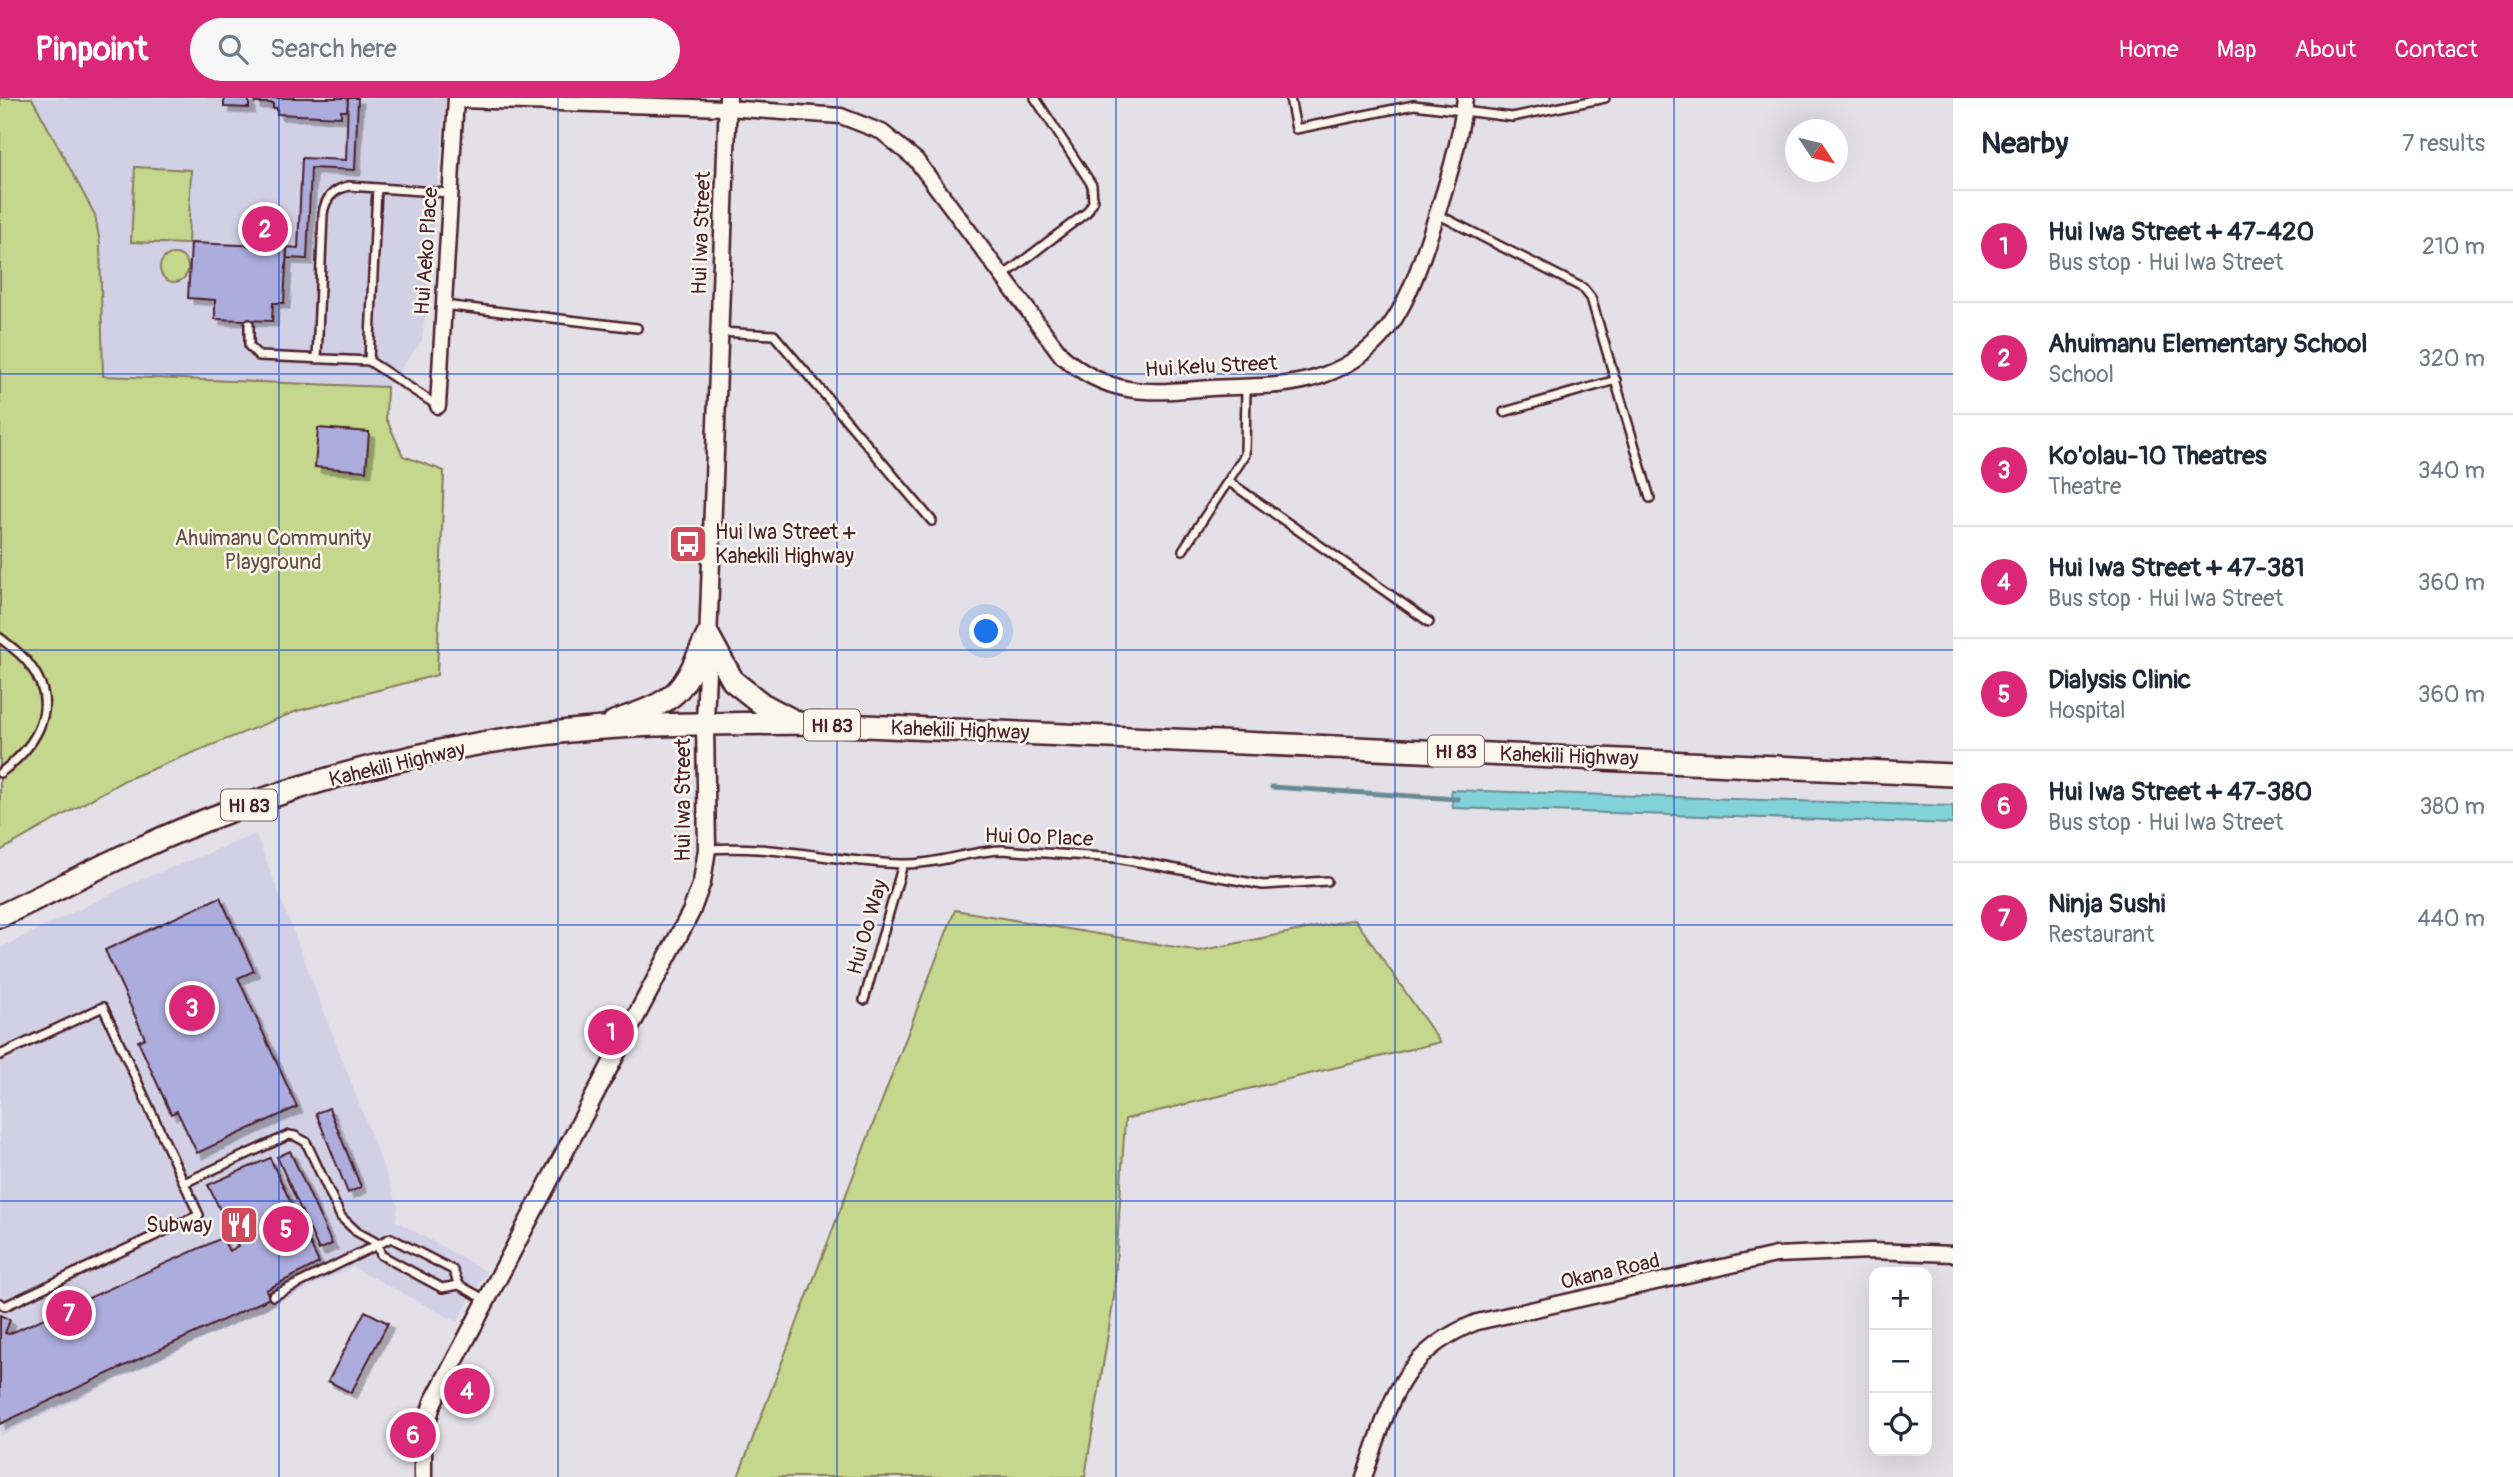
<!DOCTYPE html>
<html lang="en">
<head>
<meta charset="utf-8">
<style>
	:root { --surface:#fff; --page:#f6f6f7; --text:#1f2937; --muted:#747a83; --line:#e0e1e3; --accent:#db2777 }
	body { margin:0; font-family:Pangolin,sans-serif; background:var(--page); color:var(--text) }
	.controls { position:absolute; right:21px; bottom:21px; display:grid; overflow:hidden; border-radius:14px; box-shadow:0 7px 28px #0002 }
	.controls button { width:63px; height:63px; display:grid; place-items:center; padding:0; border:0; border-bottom:2px solid var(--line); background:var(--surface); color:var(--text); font:35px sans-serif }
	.compass { position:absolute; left:1785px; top:21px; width:63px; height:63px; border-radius:50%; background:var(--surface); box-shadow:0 7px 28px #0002; rotate:125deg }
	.you { position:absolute; left:987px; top:534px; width:24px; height:24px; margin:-18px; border:5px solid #fff; border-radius:50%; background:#1a73e8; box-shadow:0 0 0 10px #1a73e833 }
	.badge { display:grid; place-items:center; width:46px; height:46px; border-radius:50%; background:var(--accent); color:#fff; font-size:23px; font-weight:700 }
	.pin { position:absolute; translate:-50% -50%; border:4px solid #fff; box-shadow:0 2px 7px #0006 }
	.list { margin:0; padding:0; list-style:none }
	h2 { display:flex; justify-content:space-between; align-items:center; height:91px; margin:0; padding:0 28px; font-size:30px }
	h2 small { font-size:23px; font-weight:400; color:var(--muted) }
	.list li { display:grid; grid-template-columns:46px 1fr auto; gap:21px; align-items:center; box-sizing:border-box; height:112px; padding:0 28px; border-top:2px solid var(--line) }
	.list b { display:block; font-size:26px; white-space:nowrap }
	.list p { margin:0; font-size:23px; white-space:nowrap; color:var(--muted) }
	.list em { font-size:23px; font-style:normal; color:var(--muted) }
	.icon { flex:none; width:38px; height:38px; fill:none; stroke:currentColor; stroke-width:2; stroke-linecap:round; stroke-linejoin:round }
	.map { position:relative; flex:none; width:1953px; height:1379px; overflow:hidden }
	header { display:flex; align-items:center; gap:42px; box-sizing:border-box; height:98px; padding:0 35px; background:var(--accent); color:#fff }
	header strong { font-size:33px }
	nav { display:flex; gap:38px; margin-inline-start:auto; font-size:24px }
	.search { width:490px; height:63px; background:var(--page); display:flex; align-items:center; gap:18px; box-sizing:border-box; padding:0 24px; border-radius:38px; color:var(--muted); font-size:26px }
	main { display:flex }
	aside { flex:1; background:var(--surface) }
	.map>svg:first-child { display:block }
	.built { fill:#d2d0e5 }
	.green { fill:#c4d78c; stroke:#877b5c; stroke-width:2 }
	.water { fill:#81d2d9; stroke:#6b8a93; stroke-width:2 }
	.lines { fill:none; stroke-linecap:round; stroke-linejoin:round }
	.stream { stroke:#6b8a93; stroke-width:5 }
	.building { fill:#acacdd; stroke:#4a1f2b; stroke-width:2; filter:url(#shadow) }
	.service-casing { stroke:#4a1f2b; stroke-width:12 }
	.minor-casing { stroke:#4a1f2b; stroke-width:19 }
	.tertiary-casing { stroke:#4a1f2b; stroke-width:21 }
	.primary-casing { stroke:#4a1f2b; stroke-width:26 }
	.service { stroke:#fbf7ec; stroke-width:7 }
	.minor { stroke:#fbf7ec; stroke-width:14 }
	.tertiary { stroke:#fbf7ec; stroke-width:16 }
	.primary { stroke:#fbf7ec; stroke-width:21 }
	.grid { fill:none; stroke:#1d4ed8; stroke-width:2; stroke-opacity:0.55 }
	.labels { text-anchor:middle; stroke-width:5; stroke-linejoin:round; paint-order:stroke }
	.shield { fill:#fbf7ec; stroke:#7f6065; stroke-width:2 }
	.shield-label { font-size:19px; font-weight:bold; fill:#4a1f2b }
	.street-label { font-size:21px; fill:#4a1f2b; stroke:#fbf7ec }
	.poi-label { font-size:21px; fill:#4a1f2b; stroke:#fbf7ec; text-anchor:start }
	.park-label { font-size:21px; fill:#684d43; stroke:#fbf7ec }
</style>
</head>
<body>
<header>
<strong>Pinpoint</strong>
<div class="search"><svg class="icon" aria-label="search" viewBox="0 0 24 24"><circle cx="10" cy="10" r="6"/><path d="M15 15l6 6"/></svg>Search here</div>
<nav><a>Home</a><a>Map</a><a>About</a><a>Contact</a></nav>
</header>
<main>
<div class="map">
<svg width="1953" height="1379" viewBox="0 0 1953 1379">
	<defs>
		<filter id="shadow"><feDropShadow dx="5.5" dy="5.5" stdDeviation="0" flood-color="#0004"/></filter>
	</defs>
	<rect width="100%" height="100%" fill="#e3e0e8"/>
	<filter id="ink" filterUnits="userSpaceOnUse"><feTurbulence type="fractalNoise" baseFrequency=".0143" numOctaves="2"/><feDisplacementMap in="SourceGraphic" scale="14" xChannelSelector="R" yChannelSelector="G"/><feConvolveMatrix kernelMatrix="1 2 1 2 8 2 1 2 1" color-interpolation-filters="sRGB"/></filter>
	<g filter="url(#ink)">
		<path class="built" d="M32,0H446L422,243L387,289L103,278L100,145Z
			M256,736L394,1097L398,1109L396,1123L486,1173L457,1224L353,1169L0,1338V850L133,785Z"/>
		<path class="green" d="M0,0H32L95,117L100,145L103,278L387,289L386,320L403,358L444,373L437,577L297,613L125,682L0,753Z
			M135,69L191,72L188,146L131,144Z
			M160 170a14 14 0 1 1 28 0a14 14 0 1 1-28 0Z
			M955,812L1199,853L1355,821L1440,944L1125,1021L1114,1199L1085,1379H738Z"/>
		<path class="water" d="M1451,692L1953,708V726L1453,710Z"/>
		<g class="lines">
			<path class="stream" d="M1272,689L1458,701"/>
		</g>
		<path class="building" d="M224,0H249V10L224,9Z
			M255,0H348L347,13H341V19L277,16V10H273V5H255Z
			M348,0H358L355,72L311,70L307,161L287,160V149L298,150L302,60L346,62Z
			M191,145L287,149L284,205H273L272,223L215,221V202L188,200Z
			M318,330L369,334L366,373L315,369Z
			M220,799L254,873L238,880L297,1009L197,1055L177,1013L171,1016L138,943L145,940L105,852Z
			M329,1010L361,1089L348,1095L316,1015Z
			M290,1053L332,1146L319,1152L277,1059Z
			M270,1060L319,1165L266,1192L270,1200L0,1326V1217L10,1222L5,1235L9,1236L222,1140L229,1153L238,1149L208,1087Z
			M365,1213L388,1225L351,1295L328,1283Z"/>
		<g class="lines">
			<g class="service-casing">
				<path id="service" d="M1290,0L1296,31L1414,7L1512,19L1605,0
					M1437,116L1583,190L1591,200L1650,400
					M1002,179L1087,114L1093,104L1092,87L1035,0
					M443,207L637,230
					M249,226V248L259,258L369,263L377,90
					M720,234L774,237L932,423
					M317,261L323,116C325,100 334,91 349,88L450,95
					M369,263L438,308
					M1504,314L1616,282
					M1228,383L1429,524
					M1183,452L1245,357L1246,288
					M0,540C10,548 22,556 29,566C62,608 37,648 0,675
					M708,751C773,746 836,764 901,766C935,767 968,753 1002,752L1117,760L1263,787L1327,783
					M864,902L903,766
					M0,957L103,909L184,1085
					M273,1198L391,1140L453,1172L459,1187L486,1202
					M0,1205L5,1208L199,1117L184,1085L289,1037L295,1038L306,1044L341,1119L357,1134L377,1145L381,1157L442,1190L459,1187"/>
			</g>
			<g class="minor-casing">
				<path id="minor" d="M457,2L727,10L841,18L882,34L916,62L1062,258C1110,300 1151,295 1211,290C1247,288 1288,290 1321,278C1394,253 1411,194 1433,128C1447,86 1460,45 1465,0
					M438,308L456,0
					M1364,1379C1390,1308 1398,1255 1477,1224L1776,1157L1871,1153L1953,1156"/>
			</g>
			<g class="tertiary-casing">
				<path id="tertiary" d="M423,1379V1336L433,1304L691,814L702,784L707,751L705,626L728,0"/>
			</g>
			<g class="primary-casing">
				<path id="primary" d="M708,537L733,583L762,606L794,623
					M614,624C633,616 659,610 675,595C690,581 698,556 708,537
					M0,818C74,783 145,744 222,716C354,667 494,635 635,628C690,625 745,626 799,625L1953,677"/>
			</g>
			<use href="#service" class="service"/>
			<use href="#minor" class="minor"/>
			<use href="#tertiary" class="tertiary"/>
			<use href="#primary" class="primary"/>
		</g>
	</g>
	<path class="grid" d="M279,0V1379M558,0V1379M837,0V1379M1116,0V1379M1395,0V1379M1674,0V1379M0,276H1953M0,552H1953M0,827H1953M0,1103H1953"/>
	<defs>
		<g id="bus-square" transform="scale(2.0125)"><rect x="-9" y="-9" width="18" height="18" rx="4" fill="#d1495b" stroke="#fbf7ec"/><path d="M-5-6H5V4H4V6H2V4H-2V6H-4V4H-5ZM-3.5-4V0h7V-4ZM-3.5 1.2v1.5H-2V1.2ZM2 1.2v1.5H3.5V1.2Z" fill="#fff"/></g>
		<g id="restaurant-square" transform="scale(2.0125)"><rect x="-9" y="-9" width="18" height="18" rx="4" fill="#d1495b" stroke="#fbf7ec"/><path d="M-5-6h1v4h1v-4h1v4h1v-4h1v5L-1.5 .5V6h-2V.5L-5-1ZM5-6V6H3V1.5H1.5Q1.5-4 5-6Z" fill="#fff"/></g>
	</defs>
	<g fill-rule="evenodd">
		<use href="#bus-square" x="688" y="446"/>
		<use href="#restaurant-square" x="239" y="1127"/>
	</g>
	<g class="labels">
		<g class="shield">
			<rect x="804" y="611.5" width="56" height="31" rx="5"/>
			<rect x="1428" y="637.5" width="56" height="31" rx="5"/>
			<rect x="221" y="691.5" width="56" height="31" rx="5"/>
		</g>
		<g class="shield-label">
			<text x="832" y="634">HI 83</text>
			<text x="1456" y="660">HI 83</text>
			<text x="249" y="714">HI 83</text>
		</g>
		<g class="street-label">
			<text transform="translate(701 135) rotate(-88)" y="7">Hui Iwa Street</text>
			<text transform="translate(426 153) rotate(-86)" y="7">Hui Aeko Place</text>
			<text transform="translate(1211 268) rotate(-3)" y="7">Hui Kelu Street</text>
			<text transform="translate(960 632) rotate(2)" y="7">Kahekili Highway</text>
			<text transform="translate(1569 658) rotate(2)" y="7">Kahekili Highway</text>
			<text transform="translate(397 666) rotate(-13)" y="7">Kahekili Highway</text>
			<text transform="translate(683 702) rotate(-90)" y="7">Hui Iwa Street</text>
			<text transform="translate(1039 739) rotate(2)" y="7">Hui Oo Place</text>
			<text transform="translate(867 829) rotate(-74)" y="7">Hui Oo Way</text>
			<text transform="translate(1610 1173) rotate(-13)" y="7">Okana Road</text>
		</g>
		<g class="poi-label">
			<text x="715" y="441">Hui Iwa Street +<tspan x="715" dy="24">Kahekili Highway</tspan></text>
			<text x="212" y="1134" text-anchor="end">Subway</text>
		</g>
		<g class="park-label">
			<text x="273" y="447">Ahuimanu Community<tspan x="273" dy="24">Playground</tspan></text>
		</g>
	</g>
</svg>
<div class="controls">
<button>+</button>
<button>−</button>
<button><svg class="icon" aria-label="locate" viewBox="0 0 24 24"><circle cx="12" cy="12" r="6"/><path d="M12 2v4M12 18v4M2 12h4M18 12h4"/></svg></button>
</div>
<svg class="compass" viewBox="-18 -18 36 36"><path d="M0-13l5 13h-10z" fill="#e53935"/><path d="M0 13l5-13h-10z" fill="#747a83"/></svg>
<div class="you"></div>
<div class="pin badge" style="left:611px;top:934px">1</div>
<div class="pin badge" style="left:265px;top:131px">2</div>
<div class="pin badge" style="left:192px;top:910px">3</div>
<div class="pin badge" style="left:467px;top:1293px">4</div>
<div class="pin badge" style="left:286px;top:1131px">5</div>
<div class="pin badge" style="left:413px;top:1337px">6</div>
<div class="pin badge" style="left:69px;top:1215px">7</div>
</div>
<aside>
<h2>Nearby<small>7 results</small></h2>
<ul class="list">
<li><span class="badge">1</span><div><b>Hui Iwa Street + 47-420</b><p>Bus stop · Hui Iwa Street</p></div><em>210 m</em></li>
<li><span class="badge">2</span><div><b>Ahuimanu Elementary School</b><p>School</p></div><em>320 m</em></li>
<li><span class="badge">3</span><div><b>Ko'olau-10 Theatres</b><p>Theatre</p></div><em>340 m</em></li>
<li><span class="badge">4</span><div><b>Hui Iwa Street + 47-381</b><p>Bus stop · Hui Iwa Street</p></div><em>360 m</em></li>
<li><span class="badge">5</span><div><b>Dialysis Clinic</b><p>Hospital</p></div><em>360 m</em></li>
<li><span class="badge">6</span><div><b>Hui Iwa Street + 47-380</b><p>Bus stop · Hui Iwa Street</p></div><em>380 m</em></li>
<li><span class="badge">7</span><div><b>Ninja Sushi</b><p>Restaurant</p></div><em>440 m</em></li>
</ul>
</aside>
</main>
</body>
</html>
